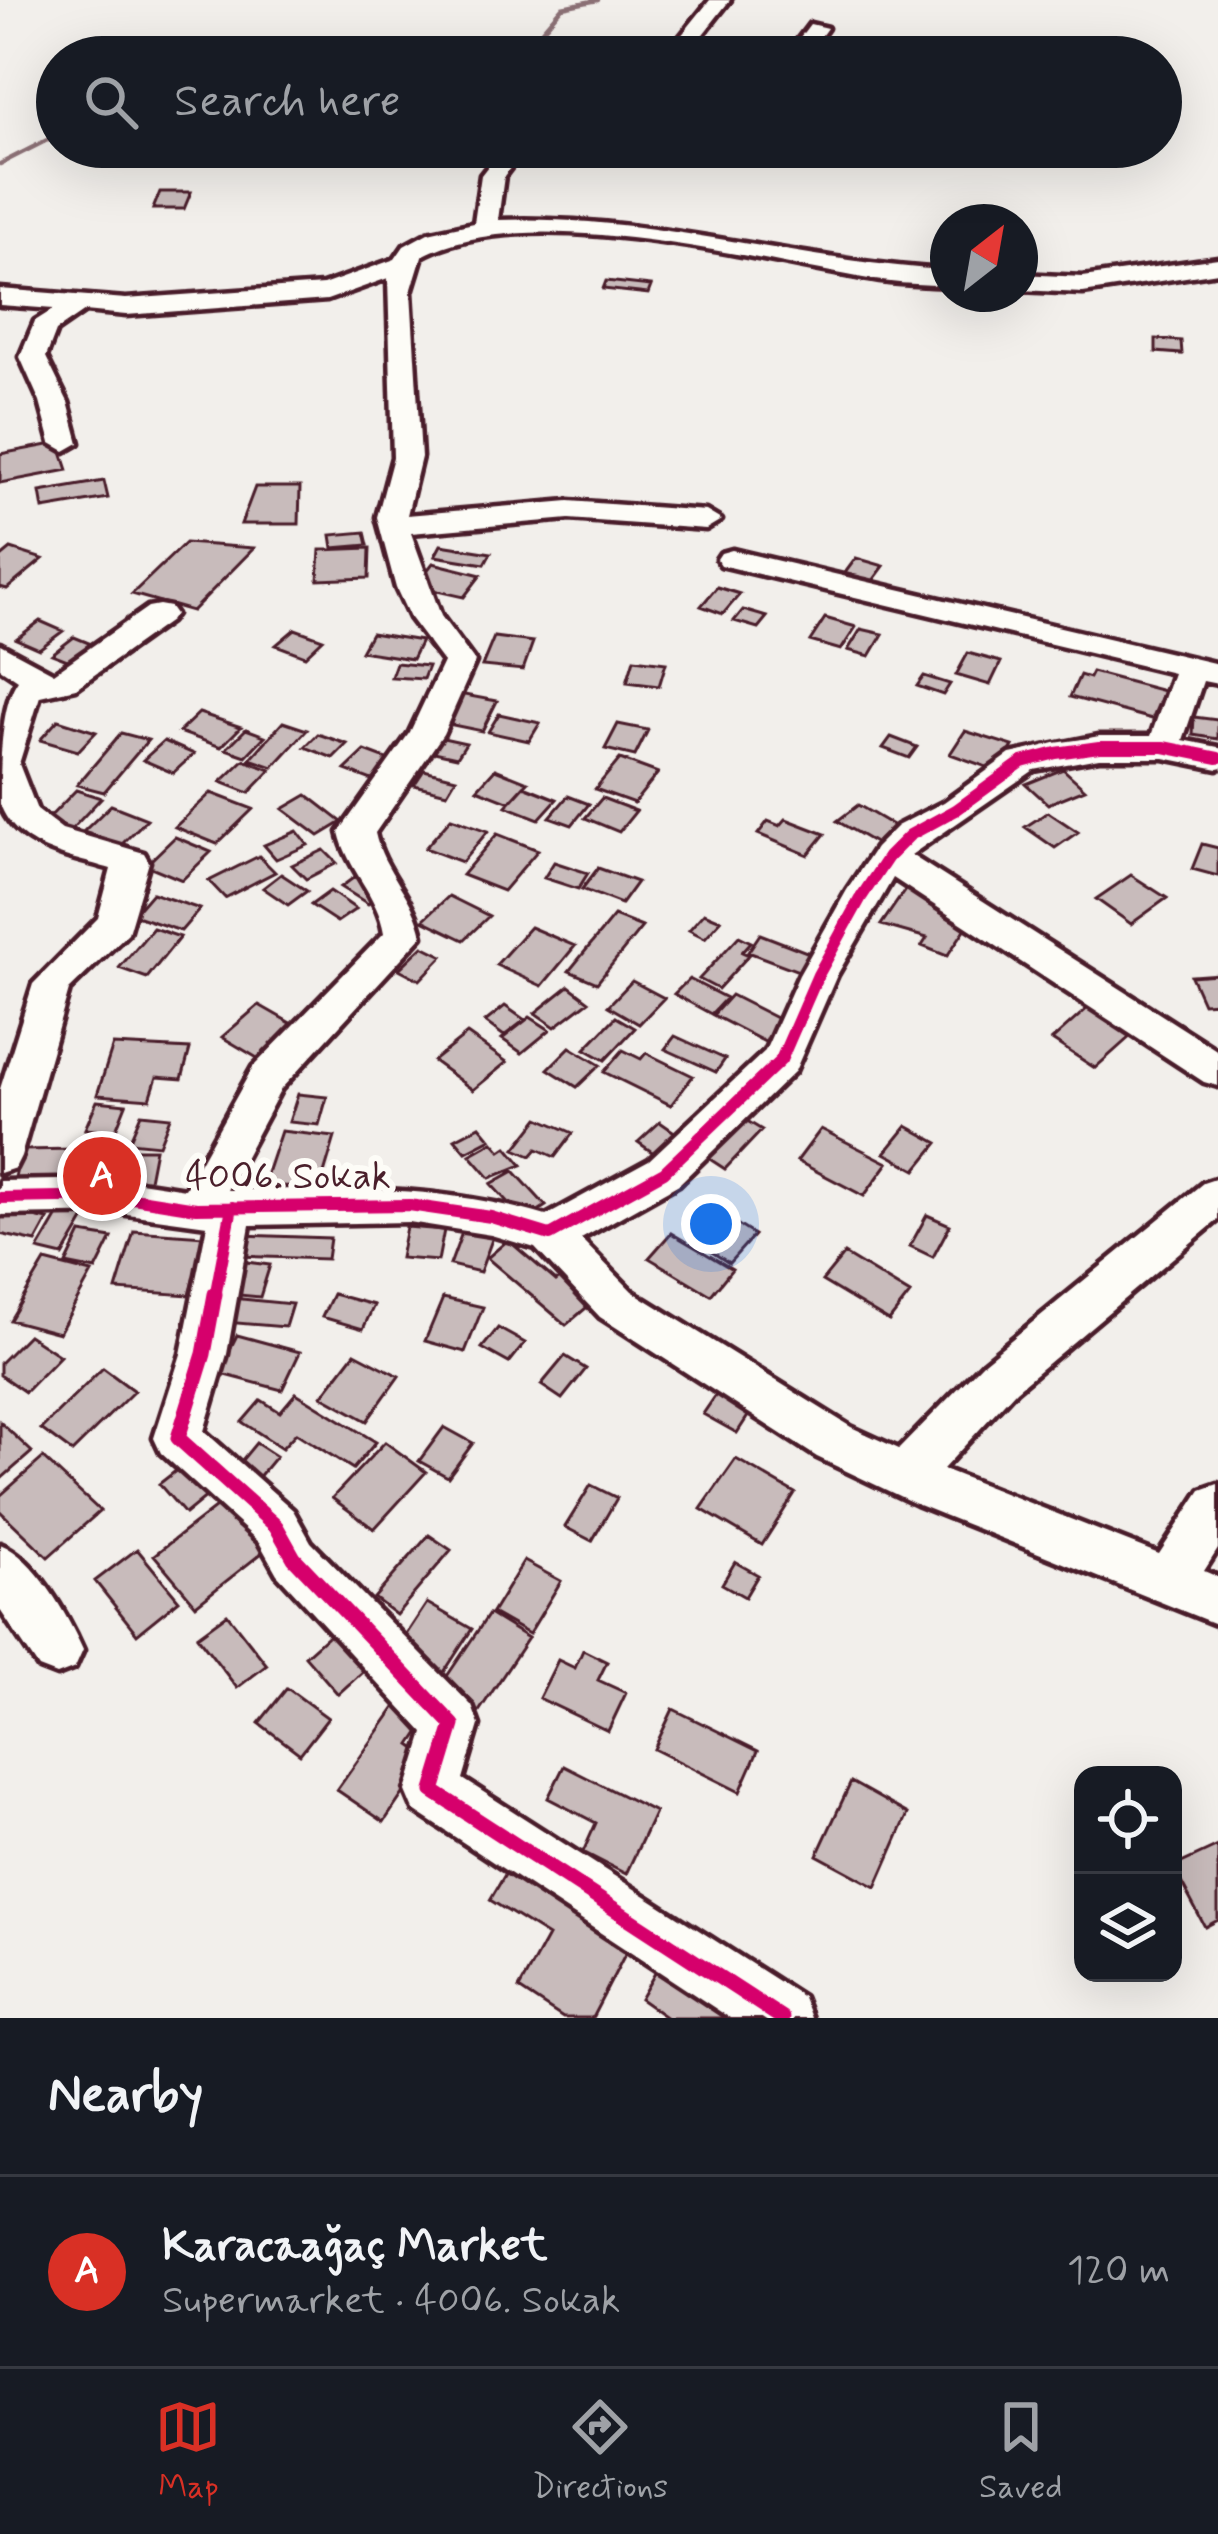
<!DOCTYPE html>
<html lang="en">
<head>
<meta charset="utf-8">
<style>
	:root { --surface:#171b24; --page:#242831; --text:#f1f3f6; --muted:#9ea1a6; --line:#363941; --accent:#d93025 }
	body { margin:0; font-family:Mynerve,sans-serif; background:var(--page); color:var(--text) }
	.controls { position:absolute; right:36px; bottom:36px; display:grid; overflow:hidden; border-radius:24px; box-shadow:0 12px 48px #0002 }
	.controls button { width:108px; height:108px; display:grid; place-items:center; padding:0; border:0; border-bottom:3px solid var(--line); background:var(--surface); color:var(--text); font:60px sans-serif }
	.compass { position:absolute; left:930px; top:204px; width:108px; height:108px; border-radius:50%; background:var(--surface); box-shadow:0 12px 48px #0002; rotate:31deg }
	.you { position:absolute; left:711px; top:1224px; width:42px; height:42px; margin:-30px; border:9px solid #fff; border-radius:50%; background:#1a73e8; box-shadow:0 0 0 18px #1a73e833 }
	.badge { display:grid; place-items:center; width:78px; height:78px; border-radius:50%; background:var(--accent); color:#fff; font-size:39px; font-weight:700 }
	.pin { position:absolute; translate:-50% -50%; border:6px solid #fff; box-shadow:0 3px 12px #0006 }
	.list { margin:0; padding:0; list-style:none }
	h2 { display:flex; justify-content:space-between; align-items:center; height:156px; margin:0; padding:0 48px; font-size:51px }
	h2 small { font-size:39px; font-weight:400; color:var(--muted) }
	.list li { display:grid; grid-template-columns:78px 1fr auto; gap:36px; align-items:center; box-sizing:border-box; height:192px; padding:0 48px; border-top:3px solid var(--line) }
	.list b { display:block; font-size:45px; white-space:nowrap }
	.list p { margin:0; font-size:39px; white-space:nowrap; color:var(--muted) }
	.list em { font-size:39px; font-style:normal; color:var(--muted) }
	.icon { flex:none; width:66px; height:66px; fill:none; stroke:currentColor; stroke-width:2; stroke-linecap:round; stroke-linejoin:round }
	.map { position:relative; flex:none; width:1218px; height:2018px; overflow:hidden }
	.search { position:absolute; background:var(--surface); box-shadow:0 12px 48px #0002; left:36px; right:36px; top:36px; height:132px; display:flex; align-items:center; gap:30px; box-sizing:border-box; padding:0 42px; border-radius:66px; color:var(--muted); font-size:45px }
	.sheet { height:348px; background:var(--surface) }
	nav { display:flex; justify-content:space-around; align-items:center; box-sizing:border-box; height:168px; border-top:3px solid var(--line); background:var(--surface); font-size:33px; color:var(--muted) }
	nav a { display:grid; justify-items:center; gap:6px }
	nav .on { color:var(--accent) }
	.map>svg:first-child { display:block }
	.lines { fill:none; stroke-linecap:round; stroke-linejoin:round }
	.stream { stroke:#8b6f75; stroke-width:4.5 }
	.building { fill:#c8bbbb; stroke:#4a1f2b; stroke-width:3 }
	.minor-casing { stroke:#4a1f2b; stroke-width:9 }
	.minor { fill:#fdfcf7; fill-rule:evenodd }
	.cycleway-far1-casing { stroke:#fdfcf7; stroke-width:20 }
	.cycleway-casing { stroke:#fdfcf7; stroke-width:22 }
	.cycleway-far1 { stroke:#d6006c; stroke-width:12 }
	.cycleway { stroke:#d6006c; stroke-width:15 }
	.labels { text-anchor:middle; stroke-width:12; stroke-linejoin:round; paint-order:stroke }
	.street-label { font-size:39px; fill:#4a1f2b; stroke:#fdfcf7 }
</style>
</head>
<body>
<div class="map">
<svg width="1218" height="2018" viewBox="0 0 1218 2018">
	<rect width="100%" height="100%" fill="#f2efeb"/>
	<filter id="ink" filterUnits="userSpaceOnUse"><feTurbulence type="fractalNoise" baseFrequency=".00833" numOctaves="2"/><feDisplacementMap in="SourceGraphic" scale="24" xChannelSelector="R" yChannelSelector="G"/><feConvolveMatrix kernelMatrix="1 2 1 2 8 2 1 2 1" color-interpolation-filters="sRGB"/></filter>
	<g filter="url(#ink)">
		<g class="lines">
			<path class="stream" d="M519,57L562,7L598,0
				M0,164L57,135"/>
		</g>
		<path class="building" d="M646,35L683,41L674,51L637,45Z
			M160,192H191L184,209H153Z
			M606,281L651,286L648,294L603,289Z
			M1156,339L1181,341L1182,354L1156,352Z
			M59,443L68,470L0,483V454Z
			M104,481L108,498L43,509L40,492Z
			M255,487H300L299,524H241Z
			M365,532L368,545L333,548L331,535Z
			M185,543L254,548L192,611L132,594Z
			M441,545L491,553L485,564L435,556Z
			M370,548L369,578L318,580L320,550Z
			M11,549L43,559L7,589L0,587V558Z
			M856,558L884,566L867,589L839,581Z
			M433,563L481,575L464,597L415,586Z
			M717,587L740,594L723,614L701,606Z
			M743,610L767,617L758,628L734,621Z
			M825,618L856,627L841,650L810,641Z
			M40,621L63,631L39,649L16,639Z
			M295,629L323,639L305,656L276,645Z
			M861,629L883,634L870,656L848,650Z
			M371,633L421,641L412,659L361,651Z
			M74,637L101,648L80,665L52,654Z
			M494,637L533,642L523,670L482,666Z
			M968,653L1001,662L990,685L956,675Z
			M634,659L666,663L659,686L627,682Z
			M396,663L428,666L423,679L391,677Z
			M1092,672L1164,691L1152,719L1070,697L1080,675L1089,678Z
			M924,676L950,684L943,695L917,686Z
			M459,694L497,701L482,731L443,723Z
			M199,713L241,727L221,747L179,732Z
			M499,714L540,723L529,741L488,732Z
			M1194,717L1218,720V739L1193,735Z
			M58,720L96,732L78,751L40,740Z
			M283,722L307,730L273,767L250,759Z
			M618,724L648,730L635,756L605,749Z
			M246,729L265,736L246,756L226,749Z
			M965,731L1013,746L998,771L950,754Z
			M121,733L148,740L104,792L77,785Z
			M318,734L347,744L333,758L305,747Z
			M434,736L466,743L457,757L425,750Z
			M891,737L917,747L909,758L883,748Z
			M164,741L194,754L173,773L143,760Z
			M365,751L397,763L377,782L345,770Z
			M620,759L658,773L634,803L595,789Z
			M244,760L271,770L249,793L221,782Z
			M495,769L528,782L510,802L477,789Z
			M1063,769L1085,789L1048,804L1026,784Z
			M424,770L456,778L447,793L414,785Z
			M524,786L557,799L539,819L506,806Z
			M76,790L101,798L69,832L43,824Z
			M211,793L253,809L217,844L175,827Z
			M307,795L342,822L319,836L283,809Z
			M568,796L589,804L572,825L550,817Z
			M602,798L636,811L619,832L585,818Z
			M111,805L147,819L120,846L83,832Z
			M858,805L899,829L878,845L837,821Z
			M1048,812L1078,832L1055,848L1025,827Z
			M451,818L488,831L462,862L425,848Z
			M786,819L825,834L808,855L758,834L768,821L780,826Z
			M297,831L308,845L276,859L264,845Z
			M497,834L538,850L503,891L462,875Z
			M175,837L211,852L182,880L146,865Z
			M1202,844L1218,848V876L1192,869Z
			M324,850L337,863L306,879L292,865Z
			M259,856L275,872L225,898L209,881Z
			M554,862L588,873L578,889L544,878Z
			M598,868L637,882L621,904L582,889Z
			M360,873L386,890L368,904L341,887Z
			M281,874L307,891L288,905L263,888Z
			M1131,875L1167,898L1131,924L1096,899Z
			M912,880L933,889L925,900L970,922L947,956L922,946L927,938L881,925Z
			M330,891L356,909L337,922L311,905Z
			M152,893L200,909L181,931L133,915Z
			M449,896L489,916L464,940L423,920Z
			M704,913L721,920L705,938L689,930Z
			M614,916L642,927L597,983L569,971Z
			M530,927L575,946L542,986L496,965Z
			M153,928L180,937L147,978L119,968Z
			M760,934L812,954L801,972L748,952Z
			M739,936L751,942L742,952L749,955L718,989L699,979Z
			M423,946L443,956L420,980L399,969Z
			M1218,974V1002L1203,1003L1191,976Z
			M689,979L726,998L711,1014L674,994Z
			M632,981L664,998L639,1024L608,1006Z
			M569,986L589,1001L555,1027L535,1013Z
			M731,995L784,1022L767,1043L713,1015Z
			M259,1005L301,1029L264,1062L222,1037Z
			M505,1006L525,1020L504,1036L485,1022Z
			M1089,1007L1132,1035L1095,1068L1052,1040Z
			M530,1017L550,1030L522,1053L502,1039Z
			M616,1017L635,1028L605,1060L585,1049Z
			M467,1034L507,1062L473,1090L433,1061Z
			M675,1036L725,1059L716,1072L665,1049Z
			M113,1045L190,1049L182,1079L157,1077L150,1099L97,1095Z
			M570,1047L600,1065L577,1087L548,1069Z
			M623,1050L641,1059L646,1053L693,1076L671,1105L604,1072Z
			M298,1094L327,1097L319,1125L289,1122Z
			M97,1101L126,1104L115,1132L85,1129Z
			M141,1114L170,1117L159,1145L129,1142Z
			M739,1116L762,1130L725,1169L702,1154Z
			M539,1118L573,1133L555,1157L537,1149L531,1156L515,1149Z
			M660,1122L683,1138L662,1159L638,1142Z
			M480,1126L491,1139L466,1152L455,1139Z
			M907,1126L938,1143L916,1170L885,1153Z
			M821,1129L888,1163L864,1196L797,1161Z
			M281,1131L335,1137L318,1194L262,1188Z
			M493,1142L501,1151L507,1147L522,1165L490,1178L470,1155Z
			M76,1149H155L148,1185H68Z
			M76,1149L68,1185H13L22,1150Z
			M514,1171L546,1206L524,1220L491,1184Z
			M65,1204L90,1210L63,1256L38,1250Z
			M0,1210L48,1220L36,1242L0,1234Z
			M927,1215L950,1225L933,1257L910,1246Z
			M724,1216L754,1235L729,1263L699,1244Z
			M406,1227L444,1230L438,1261L400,1258Z
			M464,1227L494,1234L480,1272L450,1265Z
			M134,1231L205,1236L189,1295L116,1290Z
			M81,1233L112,1238L96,1270L66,1264Z
			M671,1233L732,1269L711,1295L649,1258Z
			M240,1235L330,1238L327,1259L236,1256Z
			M508,1240L556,1281L561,1277L592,1303L566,1325L487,1258Z
			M844,1254L910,1294L889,1321L822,1281Z
			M45,1261L92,1273L59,1333L10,1320Z
			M238,1261L270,1265L260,1297L228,1294Z
			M333,1294L374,1305L363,1329L322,1317Z
			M232,1298L292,1304L285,1327L225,1322Z
			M443,1298L483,1307L465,1352L425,1341Z
			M498,1328L525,1343L509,1363L482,1348Z
			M28,1335L60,1356L25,1392L0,1375V1363Z
			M237,1335L300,1352L282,1390L218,1373Z
			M355,1353L399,1376L367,1421L322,1396Z
			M565,1356L586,1369L562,1399L541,1385Z
			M103,1368L134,1391L72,1452L41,1429Z
			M296,1393L376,1442L353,1469L296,1433L282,1448L242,1422L261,1400L280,1412Z
			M716,1395L750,1413L737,1433L703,1414Z
			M0,1422L32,1452L0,1480Z
			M444,1427L473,1443L448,1477L419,1461Z
			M385,1442L426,1472L374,1529L332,1498Z
			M256,1443L276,1456L248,1490L227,1478Z
			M43,1458L100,1511L48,1557L0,1511V1496Z
			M736,1459L795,1493L762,1545L701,1509Z
			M187,1462L213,1491L185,1514L159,1484Z
			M591,1485L617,1498L592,1541L565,1527Z
			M229,1497L272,1545L196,1605L154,1555Z
			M429,1535L451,1550L396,1615L374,1598Z
			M137,1549L179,1600L137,1634L95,1581Z
			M524,1561L561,1581L529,1634L492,1613Z
			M735,1562L758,1575L745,1597L722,1584Z
			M427,1603L472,1629L437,1683L392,1656Z
			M227,1614L267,1665L237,1688L197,1636Z
			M489,1614L528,1638L474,1719L435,1694Z
			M344,1621L379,1657L338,1694L305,1656Z
			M583,1650L607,1662L598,1680L626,1693L608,1731L539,1698L558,1660L575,1668Z
			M287,1688L328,1718L300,1754L259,1723Z
			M399,1702L427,1721L411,1745L428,1757L384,1822L337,1790Z
			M673,1709L758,1751L740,1792L654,1749Z
			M564,1766L655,1812L626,1874L583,1852L596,1823L548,1798Z
			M851,1782L908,1814L876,1887L817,1855Z
			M1218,1846V1920L1205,1927L1173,1867Z
			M516,1856L637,1931L592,2018H563L519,1989L548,1936L490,1900Z
			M662,1961L746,2018H667L640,1999Z"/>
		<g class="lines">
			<g class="minor-casing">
				<path id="minor" d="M710,0H730L685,57H664Z
					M810,24L827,28L806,57H785Z
					M503,147H526L504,176L498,220C653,214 796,262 948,270V286C924,284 898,284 875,280C758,261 526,199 422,256L411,292L421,457L407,515L569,501L706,511L721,520L706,529L569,519L411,533L441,616L475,662L443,734L375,833C383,871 415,897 422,936L281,1089L227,1190C341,1189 435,1183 546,1216L649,1160L765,1051L799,975L847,890L875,848L897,826L944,802L1010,754L1099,736H1151L1173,673L721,565L717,559L721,553L732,550L1218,664V684L1203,681L1183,740L1218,747V769L1164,758H1099L1034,770L911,855L1218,1051V1086L1204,1082L893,878L837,975L795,1071L679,1184L581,1239L632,1291L851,1427L899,1449L984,1362L1203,1183L1218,1178V1220L1016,1390L943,1469L1159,1554L1201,1490L1218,1484V1549L1204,1571L1218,1577V1625L916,1504L817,1457L600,1317L535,1248L491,1235L409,1222L250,1225L227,1354L204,1431L293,1510L311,1542L472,1706L479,1725L463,1779L803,1997L811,2018H730L414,1810L406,1791L424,1733L277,1574L259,1542L161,1453L154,1438L181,1354L207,1225L120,1213L0,1215V1181L120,1179L185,1189L253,1067L384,933C378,895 347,869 339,832L410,732L443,662L410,618L396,588L377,517L393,457L388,278L327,300L126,315L85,311L56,331L46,357L68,402L79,443L65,451L51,443L40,402L20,357L35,321L54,309L0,305V289L126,299L323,285L395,259L404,246L428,233L474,223L481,175Z
					M1218,258V272L1083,293L1020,290V274L1083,277Z
					M159,605L170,607L175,614L170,621L76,688L40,696L19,764L37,810L62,829L144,853L149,862L128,933L69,990L21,1156L15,1168L0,1173V1089L33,984L98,918L111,869C69,856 17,850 0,804C0,769 0,705 18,680L0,668V644L54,673L148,607Z
					M0,1544C35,1557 68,1616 83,1650L75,1668L57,1675L39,1668L0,1610Z"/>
			</g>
			<use href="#minor" class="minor"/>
			<g class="cycleway-far1-casing">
				<path id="cycleway-far1" d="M0,1198L120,1196L196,1208L409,1205L491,1217L550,1235L664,1172L781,1060L818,975L860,899L888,857L910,835L956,810L1022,762L1056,753L1099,747H1164L1218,758
					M215,1297L232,1207"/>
			</g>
			<g class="cycleway-casing">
				<path id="cycleway" d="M215,1294L204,1354L178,1438L276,1526L294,1558L453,1725L433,1791L782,2018"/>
			</g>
			<use href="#cycleway-far1" class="cycleway-far1"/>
			<use href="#cycleway" class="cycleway"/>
		</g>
	</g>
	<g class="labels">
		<g class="street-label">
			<text x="288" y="1188">4006. Sokak</text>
		</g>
	</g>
</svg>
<div class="controls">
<button><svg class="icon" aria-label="locate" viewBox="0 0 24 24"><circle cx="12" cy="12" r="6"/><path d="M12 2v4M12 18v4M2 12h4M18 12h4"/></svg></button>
<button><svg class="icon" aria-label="layers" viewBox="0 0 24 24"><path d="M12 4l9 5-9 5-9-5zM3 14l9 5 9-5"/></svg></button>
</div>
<svg class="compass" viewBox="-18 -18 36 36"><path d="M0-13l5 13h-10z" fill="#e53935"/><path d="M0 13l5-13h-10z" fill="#9ea1a6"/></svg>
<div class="you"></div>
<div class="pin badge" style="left:102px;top:1176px">A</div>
<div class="search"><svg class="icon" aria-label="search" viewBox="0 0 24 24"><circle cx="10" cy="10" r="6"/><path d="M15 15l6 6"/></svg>Search here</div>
</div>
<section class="sheet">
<h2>Nearby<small></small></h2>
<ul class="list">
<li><span class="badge">A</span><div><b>Karacaağaç Market</b><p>Supermarket · 4006. Sokak</p></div><em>120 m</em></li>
</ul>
</section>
<nav>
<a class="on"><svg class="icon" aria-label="map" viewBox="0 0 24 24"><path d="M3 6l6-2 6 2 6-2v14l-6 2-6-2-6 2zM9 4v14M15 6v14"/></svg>Map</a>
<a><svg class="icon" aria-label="directions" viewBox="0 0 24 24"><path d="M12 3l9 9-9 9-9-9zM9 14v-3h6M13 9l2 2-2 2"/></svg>Directions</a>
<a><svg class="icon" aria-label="saved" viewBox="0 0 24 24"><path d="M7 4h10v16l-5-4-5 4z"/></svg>Saved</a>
</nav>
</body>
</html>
